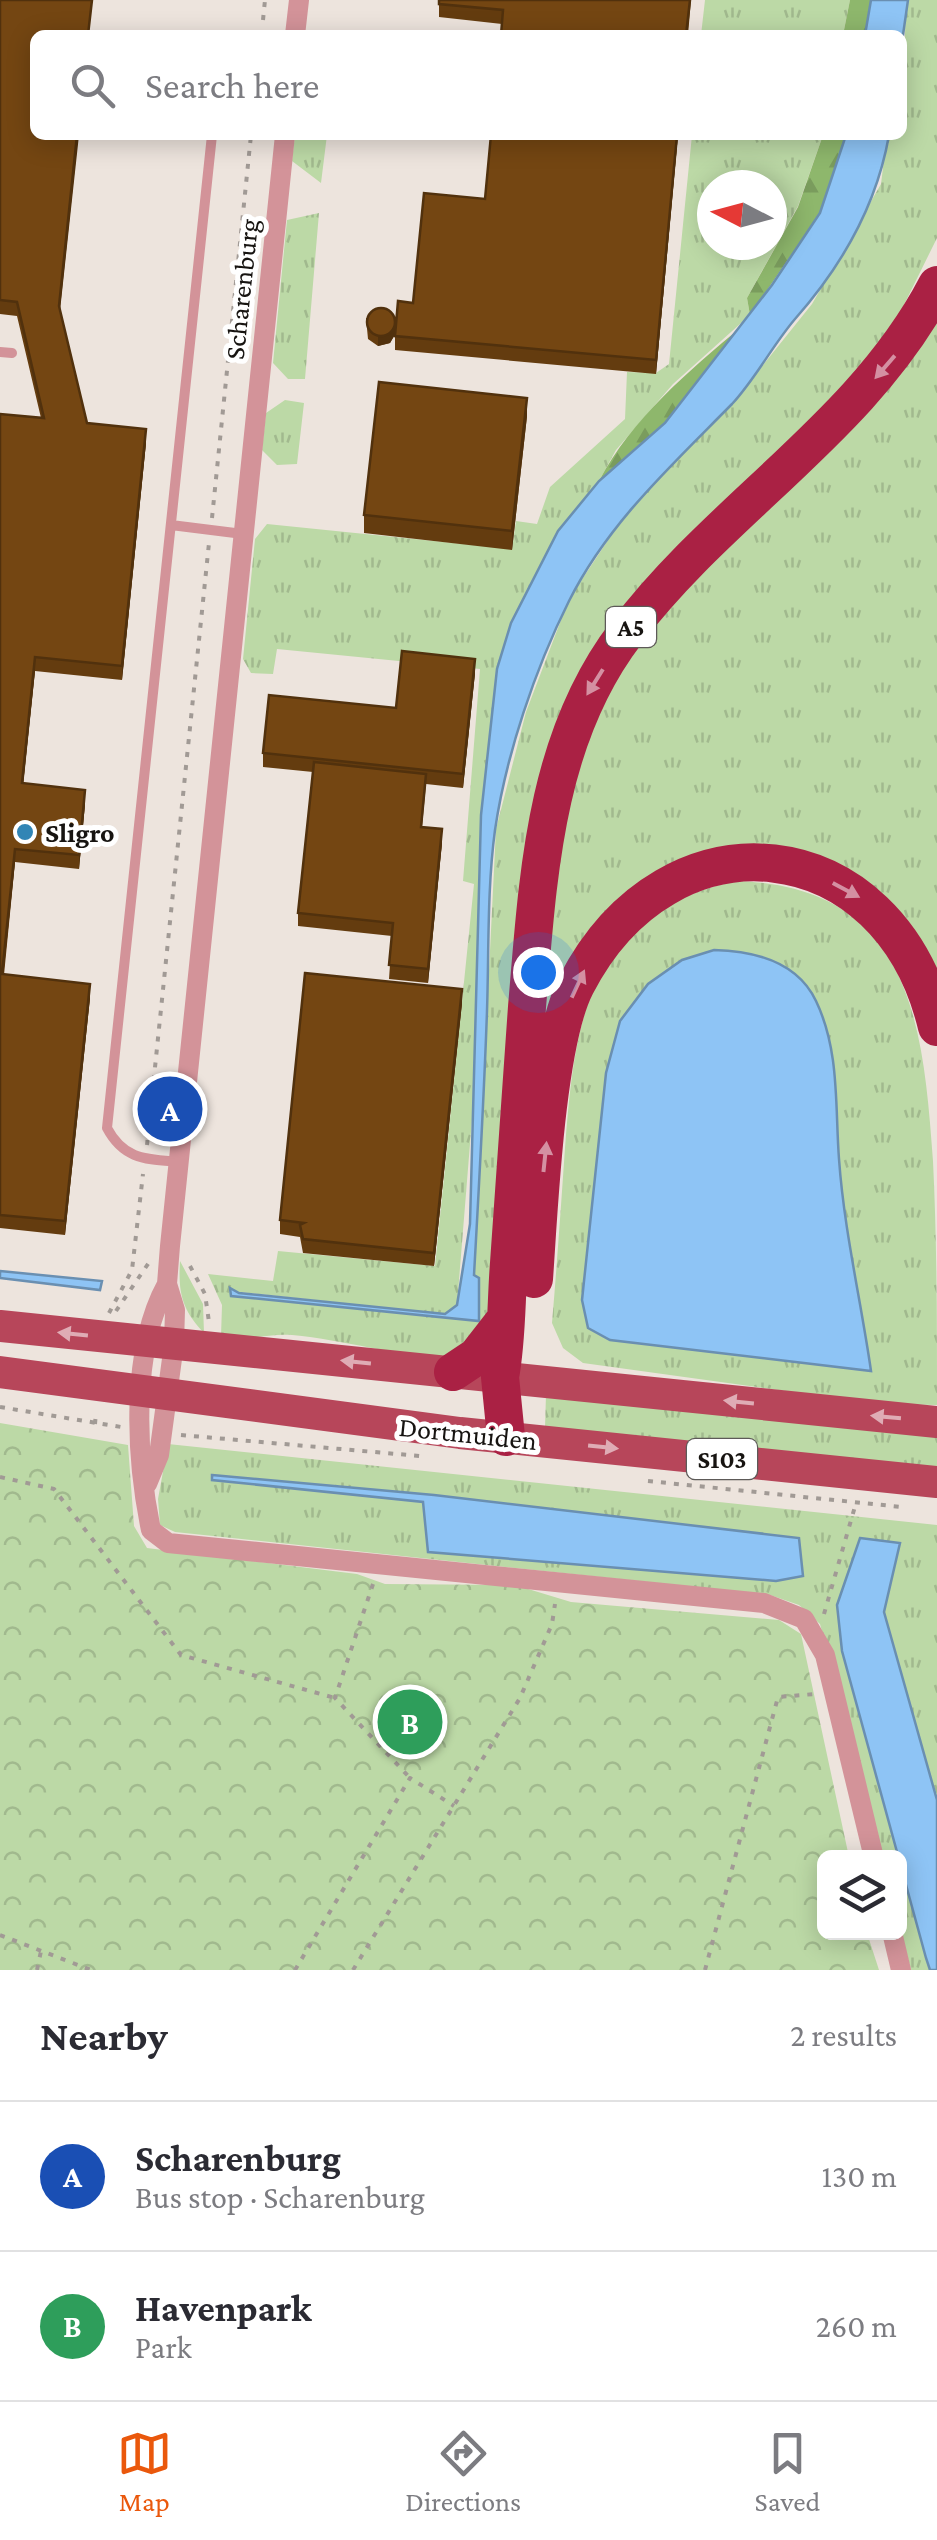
<!DOCTYPE html>
<html lang="en">
<head>
<meta charset="utf-8">
<style>
	:root { --surface:#fff; --page:#f7f7f7; --text:#2b2b33; --muted:#7c7c81; --line:#e1e1e2; --accent:#ea580c }
	body { margin:0; font-family:"Crimson Pro",serif; background:var(--page); color:var(--text) }
	.controls { position:absolute; right:30px; bottom:30px; display:grid; overflow:hidden; border-radius:15px; box-shadow:0 5px 25px #0003 }
	.controls button { width:90px; height:90px; display:grid; place-items:center; padding:0; border:0; border-bottom:2px solid var(--line); background:var(--surface); color:var(--text); font:50px sans-serif }
	.compass { position:absolute; left:697px; top:170px; width:90px; height:90px; border-radius:50%; background:var(--surface); box-shadow:0 5px 25px #0003; rotate:276deg }
	.you { position:absolute; left:538px; top:972px; width:35px; height:35px; margin:-25px; border:8px solid #fff; border-radius:50%; background:#1a73e8; box-shadow:0 0 0 15px #1a73e833 }
	.badge { display:grid; place-items:center; width:65px; height:65px; border-radius:50%; background:var(--accent); color:#fff; font-size:32px; font-weight:700 }
	.pin { position:absolute; translate:-50% -50%; border:5px solid #fff; box-shadow:0 2px 10px #0006 }
	.list { margin:0; padding:0; list-style:none }
	h2 { display:flex; justify-content:space-between; align-items:center; height:130px; margin:0; padding:0 40px; font-size:42px }
	h2 small { font-size:32px; font-weight:400; color:var(--muted) }
	.list li { display:grid; grid-template-columns:65px 1fr auto; gap:30px; align-items:center; box-sizing:border-box; height:150px; padding:0 40px; border-top:2px solid var(--line) }
	.list b { display:block; font-size:38px; white-space:nowrap }
	.list p { margin:0; font-size:32px; white-space:nowrap; color:var(--muted) }
	.list em { font-size:32px; font-style:normal; color:var(--muted) }
	.icon { flex:none; width:55px; height:55px; fill:none; stroke:currentColor; stroke-width:2; stroke-linecap:round; stroke-linejoin:round }
	.map { position:relative; flex:none; width:937px; height:1970px; overflow:hidden }
	.search { position:absolute; background:var(--surface); box-shadow:0 5px 25px #0003; left:30px; right:30px; top:30px; height:110px; display:flex; align-items:center; gap:25px; box-sizing:border-box; padding:0 35px; border-radius:15px; color:var(--muted); font-size:38px }
	.sheet { height:430px; background:var(--surface) }
	nav { display:flex; justify-content:space-around; align-items:center; box-sizing:border-box; height:140px; border-top:2px solid var(--line); background:var(--surface); font-size:28px; color:var(--muted) }
	nav a { display:grid; justify-items:center; gap:5px }
	nav .on { color:var(--accent) }
	.map>svg:first-child { display:block }
	.grass { fill:url(#grass-tufts); fill-rule:evenodd }
	.forest { fill:url(#forest-firs) }
	.park { fill:url(#park-crowns) }
	.water { fill:#8ec4f5; stroke:#6a8fb1; stroke-width:2.5 }
	.lines { fill:none; stroke-linecap:round; stroke-linejoin:round }
	.path { stroke:#a19a95; stroke-width:4; stroke-dasharray:5 8; stroke-linecap:butt }
	.lane { stroke:#d39399; stroke-width:10 }
	.street { stroke:#d39399; stroke-width:20 }
	.primary { stroke:#b7465a; stroke-width:32 }
	.highway { stroke:#aa2144; stroke-width:38 }
	.wall { fill:#643c0f }
	.shaded-wall { fill:#51310d }
	.building { fill:#744612; stroke:#51310d; stroke-width:2.5 }
	.oneway { fill:#d490a2 }
	.oneway2 { fill:#dfacb5 }
	.poi-dot { fill:#3185b5; stroke:#fff; stroke-width:4 }
	.labels { text-anchor:middle; stroke-width:10; stroke-linejoin:round; paint-order:stroke }
	.shield { fill:#fff; stroke:#5d5a58; stroke-width:2.5 }
	.shield-label { font-size:25px; font-weight:bold; fill:#171411 }
	.street-label { font-size:28px; fill:#171411; stroke:#fff }
	.poi-label { font-size:28px; font-weight:bold; fill:#171411; stroke:#fff; text-anchor:start }
</style>
</head>
<body>
<div class="map">
<svg width="937" height="1970" viewBox="0 0 937 1970">
	<defs>
		<pattern id="grass-tufts" width="24" height="20" patternUnits="userSpaceOnUse" patternTransform="scale(2.5)"><rect width="24" height="20" fill="#bcd9a6"/><path d="M3 7l-1-3M5 7V3M7 7l1-3M15 17l-1-3M17 17v-4M19 17l1-3" fill="none" stroke="#a1b98e"/></pattern>
		<pattern id="forest-firs" width="22" height="20" patternUnits="userSpaceOnUse" patternTransform="scale(2.5)"><rect width="22" height="20" fill="#8eb76c"/><path d="M5 1l3.5 6h-7zM16 11l3.5 6h-7z" fill="#7a9c5d"/></pattern>
		<pattern id="park-crowns" width="20" height="18" patternUnits="userSpaceOnUse" patternTransform="scale(2.5)"><rect width="20" height="18" fill="#bcd9a6"/><path d="M2 6a3 3 0 1 1 6 0M12 15a3 3 0 1 1 6 0" fill="none" stroke="#a1b98e"/></pattern>
	</defs>
	<rect width="100%" height="100%" fill="#ede4dd"/>
	<path class="grass" d="M705,0H850L843,35H701Z
		M906,0H937V238L894,325L852,390L565,709L487,1327L449,1358C396,1356 345,1340 292,1335C268,1333 244,1342 221,1336L222,1305L208,1274L273,1281L278,1251L435,1266L474,884L463,881L480,669L277,649L273,674L251,673L243,659L255,539L267,524L512,549L516,521L537,524L550,487L625,419L627,372L656,373L669,364L692,135H823L798,206L747,298L750,315L673,384L616,450L599,481L558,531L511,623L497,669L481,815L475,1082L457,1305L445,1314L230,1291L231,1296L478,1321L479,1278L474,1275L496,829L526,712L569,599L612,534L645,492L735,400L812,304L881,184L887,135H902ZM712,185H772V245H712Z
		M295,135H327L321,183L292,161Z
		M319,213L305,379H288L273,363L287,220Z
		M937,303V992L846,878L652,876L619,898L587,932L557,981L542,1034L562,785L615,664Z
		M285,400L304,403L297,464L277,465L262,450L266,413Z
		M737,881C910,887 923,1021 933,1161C937,1242 937,1323 937,1405L880,1404L583,1363L563,1348L552,1323C557,1264 561,1206 565,1148C575,1017 588,912 737,881Z
		M180,1261L203,1304L204,1333C182,1310 178,1293 180,1261Z
		M546,1394L937,1431V1475L545,1428Z
		M168,1444L937,1525V1970H911L900,1928V1858L882,1857L820,1624L799,1605L770,1595L175,1532L160,1525L158,1499ZM212,1476L434,1495L799,1538L803,1576L776,1581L429,1552L423,1502L212,1480Z"/>
	<path class="forest" d="M850,0H872L866,35H843Z
		M823,135H846L820,213L750,315L747,298L798,207Z
		M742,326L665,424L599,481C632,418 688,372 742,326Z"/>
	<path class="park" d="M0,1423L128,1445L134,1526L147,1548L357,1574L385,1584L515,1585L571,1602L779,1620L801,1634L849,1857L824,1858V1932L867,1933L879,1970H0Z"/>
	<path class="water" d="M871,0H908L902,42V35H865Z
		M846,135H889C877,204 841,267 795,319C772,346 756,378 732,404C672,465 608,523 569,601C535,669 506,755 495,830C487,889 489,952 487,1011C484,1099 479,1187 474,1275L479,1278V1321L231,1296L230,1288L239,1293L445,1314L457,1305L470,1224L481,815L497,669L511,623L558,531L599,481L665,423L772,285L820,213Z
		M714,950C754,951 797,961 816,1001C840,1051 835,1107 839,1159C844,1230 861,1301 871,1371L610,1340L588,1328L582,1300L606,1073L620,1021L648,984L682,960Z
		M0,1271L102,1281L100,1290L0,1278Z
		M212,1475L434,1495L799,1538L803,1576L776,1581L428,1552L423,1502L212,1480Z
		M860,1538L900,1543L884,1612L937,1800V1970H930L926,1958L842,1651L837,1605Z"/>
	<g class="lines">
		<path class="path" d="M263,20L265,0
			M212,518L251,135
			M147,1145L209,543
			M190,1266L205,1294L209,1322
			M116,1311L150,1261
			M109,1313L132,1270L143,1174
			M0,1407L121,1427
			M95,1424L96,1412
			M181,1435L420,1456
			M0,1477L54,1489L181,1655L335,1698
			M648,1481L902,1507
			M373,1584L335,1698L410,1778
			M824,1614L856,1503
			M0,1935L91,1970
			M37,1970L41,1951
			M295,1970L410,1778L454,1806
			M353,1970L520,1698L552,1624L555,1604
			M705,1970L778,1697L815,1694"/>
		<path class="lane" d="M233,35H285
			M0,352L12,353
			M171,525L243,534
			M180,1162C146,1159 124,1160 107,1128L212,135"/>
		<path class="street" d="M295,35L299,0
			M167,1284C130,1351 136,1458 151,1530L168,1543L764,1603L804,1619L825,1655L874,1858
			M147,1484L159,1455L174,1344L175,1310L167,1284L170,1246L285,135
			M892,1932L901,1970"/>
		<path class="primary" d="M0,1326L937,1422
			M0,1372L460,1433L937,1482"/>
		<path class="highway" d="M534,1279C539,1208 546,1043 576,985C669,804 890,828 937,1027
			M453,1372L477,1356L505,1320
			M506,1437L500,1377C507,1340 506,1301 509,1263C515,1178 521,1092 527,1007C538,878 544,740 626,633C721,507 863,427 937,285"/>
	</g>
	<path class="wall" d="M0,0L60,311L87,423L146,443L122,680L35,671L23,784L85,804L79,869L15,862L4,975L90,998L65,1235L0,1228V414L41,418L17,316L0,314Z
		M439,0H691L688,35L502,24L439,17Z
		M678,135L656,374L395,350V334L390,343L378,346L368,339L366,318L396,324L413,303L485,199Z
		M527,416L512,550L364,533V515Z
		M475,673L463,788L426,784L422,827L442,843L428,983L389,979L392,936L298,926V913L313,772L263,767V753L396,708Z
		M462,1003L434,1266L303,1253L300,1237L280,1234V1220Z"/>
	<path class="shaded-wall" d="M77,135H79L59,320V306Z
		M677,135H678L656,374V360Z
		M396,323V333L390,343L378,346V336Z
		M527,398V416L512,550V531Z
		M146,429V443L122,680V666Z
		M35,657V671L22,797V783Z
		M475,659V673L463,788V774Z
		M85,790V804L79,869V855Z
		M442,829V843L428,983V969Z
		M15,849V862L2,988V974Z
		M90,984V998L65,1235V1221Z
		M462,989V1003L434,1266V1253Z"/>
	<path class="building" d="M0,0H92L88,35H35V135H77L59,306L87,423L146,429L122,666L35,657L22,783L85,790L79,855L15,849L2,974L90,984L65,1221L0,1215V414L44,418L17,302L0,300Z
		M439,0H690L686,35H501L503,10L439,4Z
		M491,135H677L656,360L395,336L398,301L413,303L424,193L485,199Z
		M367 322a14 14 0 1 1 28 0a14 14 0 1 1-28 0Z
		M379,382L527,398L512,531L364,515Z
		M402,651L475,659L463,774L263,753L269,695L396,708Z
		M314,762L426,774L421,827L442,829L428,969L389,965L393,923L298,913Z
		M305,973L462,989L434,1253L303,1239L300,1225L304,1223L280,1220Z"/>
	<defs><path id="oneway-solid" d="M-6-.8H1V-3.2L6.5 0L1 3.2V.8H-6Z" transform="scale(2.5)"/></defs>
	<g class="oneway">
		<use href="#oneway-solid" transform="translate(885 367) rotate(131)"/>
		<use href="#oneway-solid" transform="translate(595 682) rotate(122)"/>
		<use href="#oneway-solid" transform="translate(846 890) rotate(28)"/>
		<use href="#oneway-solid" transform="translate(578 984) rotate(-65)"/>
		<use href="#oneway-solid" transform="translate(545 1157) rotate(-84)"/>
	</g>
	<g class="oneway2">
		<use href="#oneway-solid" transform="translate(73 1334) rotate(-174)"/>
		<use href="#oneway-solid" transform="translate(356 1362) rotate(-174)"/>
		<use href="#oneway-solid" transform="translate(739 1402) rotate(-174)"/>
		<use href="#oneway-solid" transform="translate(886 1417) rotate(-175)"/>
		<use href="#oneway-solid" transform="translate(603 1447) rotate(6)"/>
	</g>
	<circle class="poi-dot" cx="25" cy="832" r="10"/>
	<g class="labels">
		<g class="shield">
			<rect x="606" y="607" width="50" height="40" rx="8"/>
			<rect x="687" y="1439" width="70" height="40" rx="8"/>
		</g>
		<g class="shield-label">
			<text x="631" y="636">A5</text>
			<text x="722" y="1468">S103</text>
		</g>
		<g class="street-label">
			<text transform="translate(241 289) rotate(-84)" y="10">Scharenburg</text>
			<text transform="translate(468 1433) rotate(6)" y="10">Dortmuiden</text>
		</g>
		<g class="poi-label">
			<text x="45" y="842">Sligro</text>
		</g>
	</g>
</svg>
<div class="controls">
<button><svg class="icon" aria-label="layers" viewBox="0 0 24 24"><path d="M12 4l9 5-9 5-9-5zM3 14l9 5 9-5"/></svg></button>
</div>
<svg class="compass" viewBox="-18 -18 36 36"><path d="M0-13l5 13h-10z" fill="#e53935"/><path d="M0 13l5-13h-10z" fill="#7c7c81"/></svg>
<div class="you"></div>
<div class="pin badge" style="left:170px;top:1109px;background:#1a4fb4">A</div>
<div class="pin badge" style="left:410px;top:1722px;background:#2e9e5b">B</div>
<div class="search"><svg class="icon" aria-label="search" viewBox="0 0 24 24"><circle cx="10" cy="10" r="6"/><path d="M15 15l6 6"/></svg>Search here</div>
</div>
<section class="sheet">
<h2>Nearby<small>2 results</small></h2>
<ul class="list">
<li><span class="badge" style="background:#1a4fb4">A</span><div><b>Scharenburg</b><p>Bus stop · Scharenburg</p></div><em>130 m</em></li>
<li><span class="badge" style="background:#2e9e5b">B</span><div><b>Havenpark</b><p>Park</p></div><em>260 m</em></li>
</ul>
</section>
<nav>
<a class="on"><svg class="icon" aria-label="map" viewBox="0 0 24 24"><path d="M3 6l6-2 6 2 6-2v14l-6 2-6-2-6 2zM9 4v14M15 6v14"/></svg>Map</a>
<a><svg class="icon" aria-label="directions" viewBox="0 0 24 24"><path d="M12 3l9 9-9 9-9-9zM9 14v-3h6M13 9l2 2-2 2"/></svg>Directions</a>
<a><svg class="icon" aria-label="saved" viewBox="0 0 24 24"><path d="M7 4h10v16l-5-4-5 4z"/></svg>Saved</a>
</nav>
</body>
</html>
